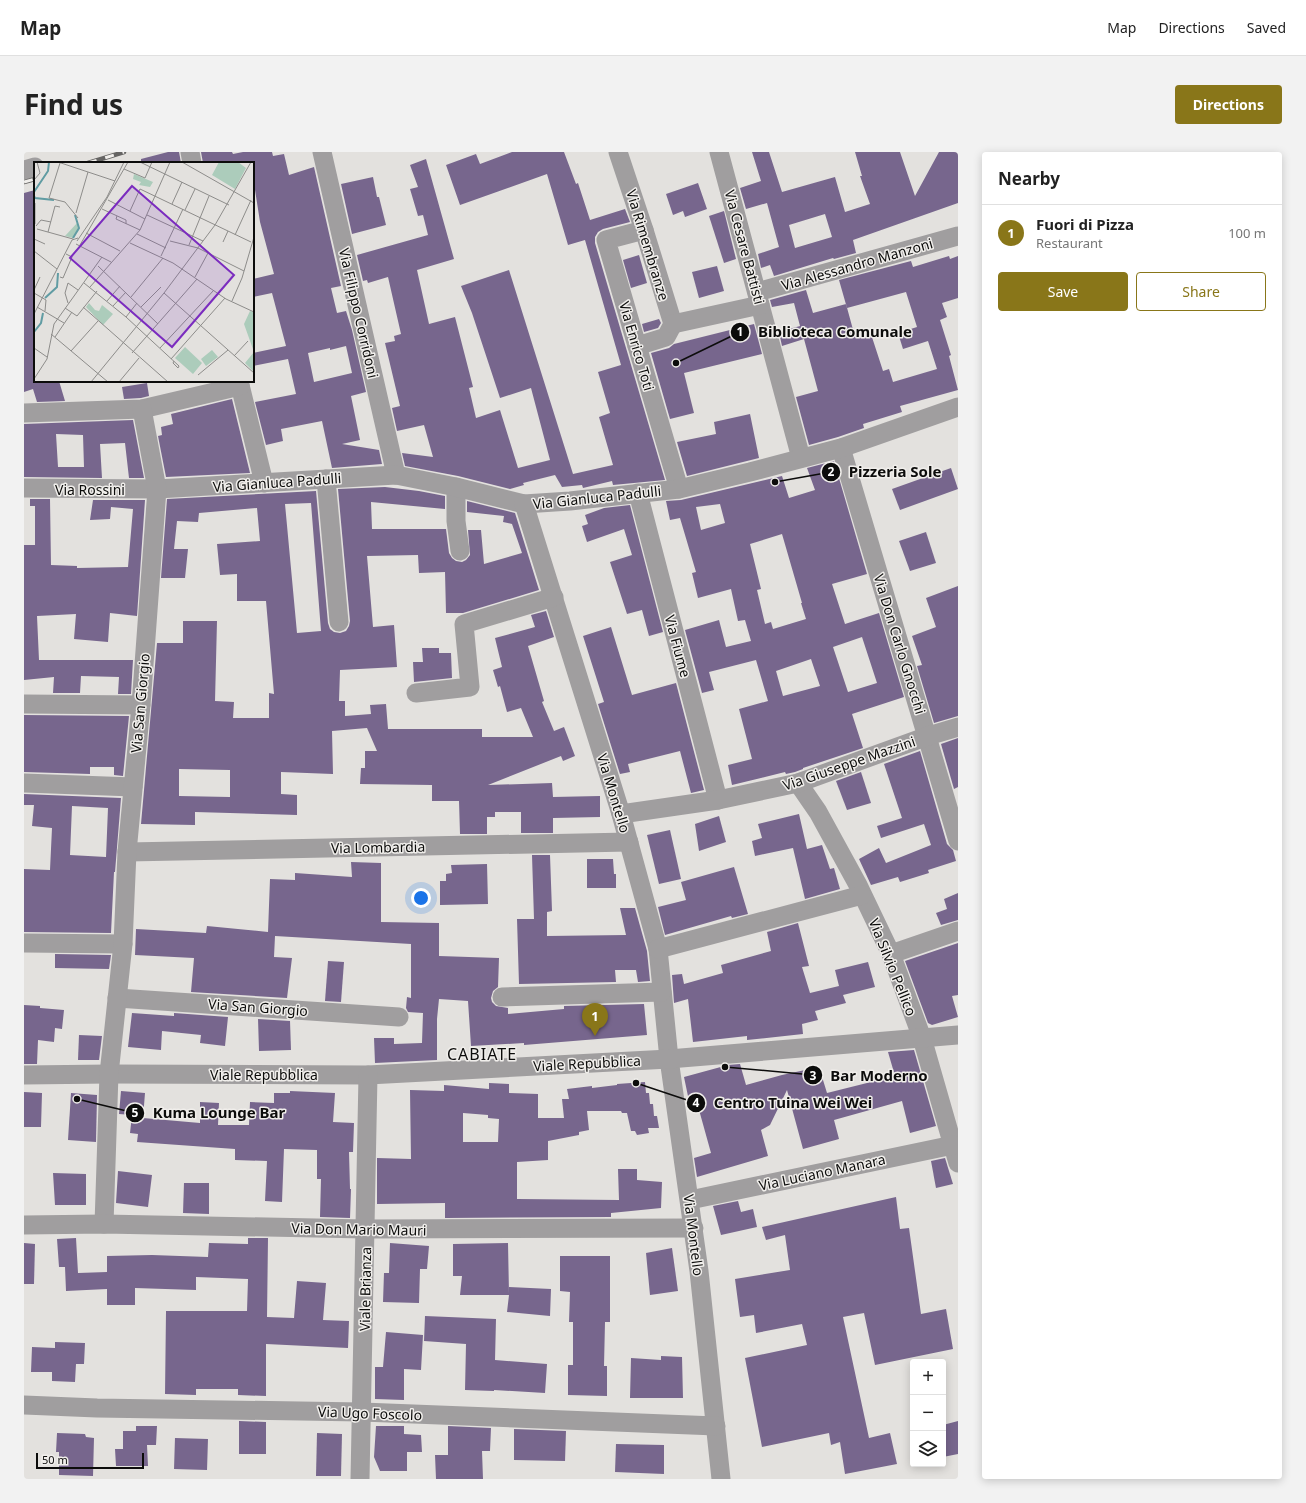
<!DOCTYPE html>
<html lang="en">
<head>
<meta charset="utf-8">
<style>
	:root { --surface:#fff; --page:#f2f2f2; --text:#222; --muted:#767676; --line:#e0e0e0; --accent:#897619 }
	body { margin:0; font-family:"Noto Sans",sans-serif; background:var(--page); color:var(--text) }
	.controls { position:absolute; right:12px; bottom:12px; display:grid; overflow:hidden; border-radius:4px; box-shadow:0 2px 10px #0003 }
	.controls button { width:36px; height:36px; display:grid; place-items:center; padding:0; border:0; border-bottom:1px solid var(--line); background:var(--surface); color:var(--text); font:20px sans-serif }
	.scale { position:absolute; left:12px; bottom:10px; width:108px; box-sizing:border-box; padding-left:4px; border:2px solid #0c0c0b; border-top:0; font-size:11px; line-height:14px; white-space:nowrap; color:#0c0c0b; -webkit-text-stroke:3px #f0eeeb; paint-order:stroke }
	.you { position:absolute; left:397px; top:746px; width:14px; height:14px; margin:-10px; border:3px solid #fff; border-radius:50%; background:#1a73e8; box-shadow:0 0 0 6px #1a73e833 }
	.badge { display:grid; place-items:center; width:26px; height:26px; border-radius:50%; background:var(--accent); color:#fff; font-size:13px; font-weight:700 }
	.pin { position:absolute; translate:-50% -33px; filter:drop-shadow(0 1px 2px #0008) }
	.pin::after { content:''; position:absolute; top:21px; width:14px; height:12px; background:inherit; clip-path:polygon(0 0,100% 0,50% 100%) }
	.list { margin:0; padding:0; list-style:none }
	h2 { display:flex; justify-content:space-between; align-items:center; height:52px; margin:0; padding:0 16px; font-size:17px }
	h2 small { font-size:13px; font-weight:400; color:var(--muted) }
	.list li { display:grid; grid-template-columns:26px 1fr auto; gap:12px; align-items:center; box-sizing:border-box; height:56px; padding:0 16px; border-top:1px solid var(--line) }
	.list b { display:block; font-size:15px; white-space:nowrap }
	.list p { margin:0; font-size:13px; white-space:nowrap; color:var(--muted) }
	.list em { font-size:13px; font-style:normal; color:var(--muted) }
	.actions { display:flex; gap:8px; padding:12px 16px }
	.actions a { flex:1; padding:9px 0; border:1px solid var(--accent); border-radius:4px; text-align:center; font-size:14px; color:var(--accent) }
	.actions .main { background:var(--accent); color:#fff }
	.icon { flex:none; width:22px; height:22px; fill:none; stroke:currentColor; stroke-width:2; stroke-linecap:round; stroke-linejoin:round }
	.map { position:relative; flex:none; width:934px; height:1327px; overflow:hidden; border-radius:4px }
	header { display:flex; align-items:center; gap:24px; box-sizing:border-box; height:56px; padding:0 20px; background:var(--surface); border-bottom:1px solid var(--line) }
	header strong { font-size:19px }
	nav { display:flex; gap:22px; margin-inline-start:auto; font-size:14px }
	.intro { display:flex; align-items:center; justify-content:space-between; box-sizing:border-box; height:96px; padding:0 24px }
	h1 { margin:0; font-size:28px }
	.button { padding:10px 18px; border-radius:4px; background:var(--accent); color:#fff; font-size:14px; font-weight:700 }
	main { display:flex; gap:24px; padding:0 24px }
	aside { flex:1; background:var(--surface); border-radius:4px; box-shadow:0 2px 10px #0003 }
	.map>svg:first-child { display:block }
	.building { fill:#77668d; fill-rule:evenodd }
	.lines { fill:none; stroke-linecap:round; stroke-linejoin:round }
	.minor { stroke:#a09e9f; stroke-width:19 }
	.rail-casing { stroke:#656463; stroke-width:4.5 }
	.rail { stroke:#f0eeeb; stroke-width:3; stroke-dasharray:9; stroke-linecap:butt }
	.labels { text-anchor:middle; dominant-baseline:central; stroke-width:3; stroke-linejoin:round; paint-order:stroke }
	.street-label { font-size:14px; fill:#0c0c0b; stroke:#f0eeeb }
	.quarter-label { font-size:16px; letter-spacing:1px; fill:#0c0c0b; stroke:#f0eeeb }
	.inset-river { fill:none; stroke:#619ca3; stroke-width:2 }
	.inset-road { fill:none; stroke:#8d8c8a; stroke-width:1 }
	.view { fill:#7b2cbf; fill-opacity:0.15; stroke:#7b2cbf; stroke-width:2 }
	.inset-edge { fill:none; stroke:#0c0c0b; stroke-width:2 }
	.leader { fill:none; stroke:#0c0c0b; stroke-width:1.5 }
	.callout-dot { fill:#0c0c0b; stroke:#f0eeeb; stroke-width:1.5 }
	.mark-label { font-size:12px; text-anchor:middle; font-weight:bold; fill:#fff }
	.callout-label { font-size:15px; text-anchor:middle; font-weight:bold; fill:#0c0c0b; stroke:#f0eeeb; stroke-width:3; stroke-linejoin:round; paint-order:stroke }
</style>
</head>
<body>
<header>
<strong>Map</strong>
<nav><a>Map</a><a>Directions</a><a>Saved</a></nav>
</header>
<div class="intro"><h1>Find us</h1><a class="button">Directions</a></div>
<main>
<div class="map">
<svg width="934" height="1327" viewBox="0 0 934 1327">
	<rect width="100%" height="100%" fill="#e3e1de"/>
	<g class="building">
		<polygon points="144,0 155,0 157,11 117,11 117,7"/>
		<path d="M177,0H208L209,2L219,0H248L249,4L260,2L265,23L290,15L317,134L307,136L313,161L322,159L328,178L342,240L327,244L336,288L318,292L355,298L358,312L308,316L298,269L257,277L259,289L242,293L231,250L272,242L264,207L229,214V201L262,194L248,141L229,145V127L250,122L236,70L229,25V11H179ZM322,194L328,221L290,230L284,201L306,196V198Z"/>
		<polygon points="488,0 540,0 552,32 554,31 566,68 601,57 606,70 579,77 574,80 571,85 571,91 641,328 589,333 588,329 559,336 558,333 538,335 531,323 499,331 500,333 486,337 434,324 381,314 378,301 409,305 400,273 373,279 368,256 376,254 361,191 371,189 370,184 377,182 364,125 344,131 343,128 339,129 333,103 404,83 399,63 394,64 386,37 394,35 386,13 402,7 430,107 393,118 405,172 431,165 449,235 445,236 452,266 476,258 494,316 526,308 507,236 476,246 448,161 437,134 485,118 549,322 589,313 575,265 586,261 574,220 597,213 561,88 544,93 523,22 436,53 422,13 452,2 456,12"/>
		<path d="M728,0H745L758,40L811,25L821,60L846,52L836,24H838L831,0H876L891,44L915,0H934V51L829,88L832,101L810,107L809,106L750,124L746,113L737,116L734,102L755,95L743,51L722,57L716,36L737,29ZM801,62L808,85L771,96L765,73Z"/>
		<polygon points="349,25 353,45 355,45 362,73 328,82 317,32"/>
		<polygon points="674,31 683,57 661,65 659,59 649,63 642,42"/>
		<polygon points="11,38 11,229 35,229 41,249 13,250 9,237 0,240 0,41"/>
		<polygon points="700,59 712,107 700,111 685,64"/>
		<polygon points="615,103 623,131 607,136 599,108"/>
		<polygon points="925,104 926,107 934,104 934,146 918,151 923,165 916,168 927,203 925,204 934,238 876,254 878,260 839,272 840,276 814,285 785,293 772,245 794,239 780,187 758,194 755,180 776,174 770,151 748,155 746,148 782,138 789,161 822,152 831,185 846,179 859,219 865,217 869,230 913,217 904,189 879,197 874,181 893,175 882,140 823,156 815,128 887,109 889,115"/>
		<polygon points="693,114 700,139 675,146 668,120"/>
		<polygon points="635,167 637,171 634,176 620,180 618,172"/>
		<polygon points="730,172 738,202 660,221 670,261 646,267 627,201 645,196 650,192"/>
		<polygon points="123,231 125,244 117,246 100,247 98,235"/>
		<polygon points="208,247 226,321 142,325 134,284 138,283 137,275 149,272 147,262"/>
		<polygon points="726,262 735,306 663,324 653,290 692,282 690,270"/>
		<path d="M109,268L120,326H105L101,291L76,292L78,326L0,325V272ZM32,282L59,283L60,315H34Z"/>
		<path d="M810,309L843,422L808,432L821,472L855,461L880,545L828,562L839,596L779,616V617L771,620L762,622L761,620L708,633L704,613L728,607L715,557L744,549L732,508L685,520L690,538L678,541L661,478L695,468L702,495L727,489L721,468L714,469L707,437L674,446L668,421L672,420L656,366L646,368L642,349L657,348L758,324L765,346L791,338L783,316ZM696,352L701,371L677,378L672,355ZM758,382L778,451H777L782,467L749,477L747,470L741,472L733,438L737,437L726,392ZM838,485L853,531L824,540L809,495ZM787,507L796,534L759,544L752,519Z"/>
		<polygon points="927,316 934,337 876,358 868,337"/>
		<path d="M361,335L395,339L421,344V357L347,350L348,377H422L425,401L428,406L432,409L438,410L442,408L446,403L444,378H457L460,412L498,401L488,372L479,370L480,364L443,360V349L491,361L515,438L439,461H422L421,420L395,421L394,403L343,404L349,475L370,473L373,515L316,518L315,549H321V564L347,562L346,553L362,552L364,577H458V585H509L497,556L483,560L476,534L474,535L469,518L478,515L471,486L511,475L507,463L522,459L530,485L504,494L520,549L518,550L530,579L540,575L551,604L539,609L537,604L464,633L528,631L529,645L576,644V665L529,666V681H497V660H471V665H463V682H436L435,649H408V633L336,632L337,616H341V599H353L343,576L308,579L309,622L257,620V642L273,643V663L171,660V673L117,672L133,491H159V469H193L191,549L210,550L209,566H245V541L250,542L242,449H213V422L196,423L193,392L236,389L233,356L175,361L174,370L153,369L150,397H164L161,426H137L143,347L292,339L304,471L306,477L310,480L316,481L322,479L325,474L326,469L314,337ZM287,351L297,479L273,481L261,352ZM155,617L206,618V645L155,644Z"/>
		<polygon points="6,347 26,347 27,413 53,414 53,416 104,415 109,357 87,355 86,367 66,368 69,348 121,348 113,464 86,461 84,490 50,487 52,462 13,464 15,508 109,508 107,542 94,542 95,525 57,524 56,541 29,541 30,525 0,528 0,393 11,393 11,354 6,354"/>
		<polygon points="606,353 639,480 625,484 618,458 603,462 586,410 608,403 600,377 563,390 558,374 564,372 561,363 580,356"/>
		<polygon points="902,380 912,411 886,419 875,389"/>
		<polygon points="934,434 934,564 910,571 893,514 898,513 888,484 912,475 902,446"/>
		<polygon points="587,475 608,543 652,531 680,638 667,641 656,599 604,612 606,620 596,622 574,552 580,550 559,484"/>
		<polygon points="398,496 415,496 415,501 427,501 428,526 390,530 389,510 399,510"/>
		<polygon points="0,563 105,564 99,624 90,623 90,615 66,615 66,622 0,620"/>
		<polygon points="934,586 934,635 930,637 917,592"/>
		<polygon points="896,599 923,692 929,698 932,709 904,718 905,721 876,730 874,725 847,733 835,707 855,696 862,711 907,693 900,672 857,686 853,674 878,666 860,612"/>
		<polygon points="837,620 847,651 823,658 812,629"/>
		<path d="M0,642L97,646L91,720H90L87,781L0,780V717L26,718L28,676L8,674L10,653H0ZM48,654L84,656L82,705L46,703Z"/>
		<polygon points="775,662 783,697 798,693 806,717 810,716 816,737 781,747 769,696 731,704 728,689 738,686 734,672"/>
		<polygon points="695,664 702,690 675,699 671,672"/>
		<polygon points="646,678 657,727 635,732 623,683"/>
		<polygon points="508,703 526,703 528,759 523,760 523,784 602,783 596,756 611,756 623,799 626,829 614,830 612,818 591,818 592,830 495,832 493,767 510,767"/>
		<polygon points="563,707 589,707 590,722 592,722 592,736 563,736"/>
		<polygon points="327,710 357,711 357,770 415,771 415,804 475,806 474,835 469,839 467,846 468,850 472,854 484,856 484,862 540,857 540,854 620,852 623,883 500,893 500,891 447,894 444,849 415,847 413,867 413,908 351,911 350,886 370,886 370,892 398,891 399,861 384,860 382,856 383,845 387,846 387,792 251,784 250,805 268,806 263,846 167,840 170,806 111,803 112,777 182,781 183,774 244,780 246,727 271,728 271,721 328,725"/>
		<polygon points="463,712 464,752 416,753 416,729 422,729 422,722 428,721 427,713"/>
		<polygon points="710,715 724,762 708,766 707,764 641,783 634,755 662,748 657,730"/>
		<polygon points="934,741 934,768 917,773 912,761 923,757 920,747"/>
		<polygon points="774,771 785,814 778,815 786,841 815,834 811,818 844,810 851,835 819,843 822,851 791,859 794,868 778,872 779,882 723,888 723,884 669,890 664,847 650,851 648,823 658,822 660,832 699,821 697,813 747,799 743,780"/>
		<polygon points="934,791 934,843 928,844 934,865 908,873 904,871 881,809"/>
		<polygon points="31,802 87,803 85,817 31,816"/>
		<polygon points="304,809 320,810 317,850 301,849"/>
		<polygon points="0,853 16,854 16,856 40,858 38,877 31,876 30,890 14,888 13,912 0,912"/>
		<polygon points="108,861 150,864 150,861 204,865 201,894 176,891 177,883 138,879 137,898 104,895"/>
		<polygon points="234,867 266,869 267,898 235,899"/>
		<polygon points="55,883 78,884 75,908 54,908"/>
		<polygon points="890,898 912,974 886,981 878,949 810,968 815,987 779,997 763,938 746,973 737,978 744,1004 673,1025 670,1006 687,1001 672,947 665,949 660,925 704,913 716,912 722,933 758,923 795,915 803,941 871,924 864,900"/>
		<path d="M621,930L622,941H625L626,952H629L630,964H633L635,976H624L625,981L613,983L611,979H607L603,961H598L597,959H563L565,978L555,980V983L524,989V1008L493,1010V1047L595,1048L594,1017H613V1028L638,1030L637,1056L587,1061V1065L421,1066V1051L353,1052V1006L387,1007L386,938L420,939V933L465,937V931L485,932V941L514,942V966H540L538,947H545L543,937L568,934V936L593,933V932ZM439,961L464,963V966L475,967L474,990H439Z"/>
		<polygon points="97,939 121,941 119,966 176,971 176,950 195,951 194,973 225,973 226,950 250,951 250,941 266,941 266,939 311,941 309,970 330,971 329,1000 325,1000 326,1037 327,1037 326,1066 296,1065 297,1027 293,1027 293,998 260,997 258,1050 241,1049 243,1009 211,1008 211,997 113,990 114,982 106,981 108,963 95,962"/>
		<polygon points="0,940 18,941 17,975 0,975"/>
		<polygon points="47,941 73,943 72,990 44,988"/>
		<polygon points="921,1006 929,1032 912,1036 907,1009"/>
		<polygon points="94,1019 128,1023 124,1055 92,1051"/>
		<polygon points="29,1021 62,1022 62,1053 31,1053"/>
		<polygon points="160,1031 185,1031 185,1062 159,1061"/>
		<polygon points="872,1045 876,1077 885,1076 897,1162 922,1157 929,1197 851,1213 840,1161 819,1165 845,1286 866,1281 873,1312 821,1322 816,1290 807,1293 805,1281 738,1295 721,1206 783,1193 778,1172 732,1181 730,1163 716,1165 711,1127 766,1118 761,1083 742,1088 738,1075"/>
		<polygon points="714,1049 717,1060 729,1057 733,1075 697,1083 689,1054"/>
		<polygon points="52,1086 54,1121 83,1120 83,1104 128,1103 184,1105 185,1091 224,1092 224,1086 244,1086 243,1165 270,1166 273,1129 302,1131 299,1168 325,1169 324,1196 242,1192 242,1244 214,1243 214,1237 172,1237 172,1243 141,1242 142,1159 223,1159 224,1127 172,1125 172,1138 111,1136 111,1153 83,1153 83,1137 42,1139 41,1115 35,1115 33,1087"/>
		<polygon points="0,1091 11,1092 10,1132 0,1132"/>
		<polygon points="366,1091 405,1094 403,1117 396,1117 395,1151 359,1150 360,1121 365,1121"/>
		<polygon points="484,1091 485,1142 485,1135 527,1137 526,1164 483,1160 485,1143 436,1143 438,1124 429,1124 429,1092"/>
		<polygon points="648,1096 654,1139 626,1143 622,1101"/>
		<polygon points="536,1104 586,1104 586,1170 581,1170 580,1214 583,1214 583,1244 544,1243 544,1213 549,1213 549,1170 545,1170 546,1140 536,1139"/>
		<polygon points="401,1164 472,1167 471,1208 523,1212 521,1241 470,1238 470,1239 441,1238 442,1192 400,1189"/>
		<polygon points="362,1180 399,1183 397,1218 380,1217 380,1248 351,1247 351,1215 359,1215"/>
		<polygon points="31,1190 61,1191 60,1212 52,1212 51,1230 28,1229 28,1220 7,1220 8,1195 31,1196"/>
		<polygon points="637,1204 658,1205 659,1246 606,1246 607,1206 637,1208"/>
		<polygon points="215,1269 242,1270 242,1302 215,1302"/>
		<polygon points="934,1269 934,1302 919,1305 919,1273"/>
		<polygon points="112,1274 133,1274 132,1293 123,1293 124,1314 92,1314 91,1297 99,1297 99,1279 112,1279"/>
		<polygon points="352,1274 380,1274 380,1282 397,1283 398,1300 383,1300 383,1319 356,1319 350,1305"/>
		<polygon points="424,1274 467,1276 466,1299 458,1299 459,1327 412,1327 411,1303 424,1303"/>
		<polygon points="490,1277 542,1279 541,1309 490,1308"/>
		<polygon points="33,1281 61,1282 62,1285 70,1286 69,1324 35,1323 35,1300 32,1300"/>
		<polygon points="293,1281 318,1282 317,1324 292,1324"/>
		<polygon points="151,1286 184,1287 183,1318 150,1317"/>
		<polygon points="592,1292 640,1293 640,1322 591,1320"/>
	</g>
	<g class="lines">
		<g class="minor">
			<polyline points="166,0 168,11"/>
			<polyline points="298,0 372,323"/>
			<polyline points="594,0 620,78 649,172 642,185 613,194"/>
			<polyline points="695,0 777,306"/>
			<polyline points="0,18 11,15"/>
			<polyline points="620,78 582,88 655,337"/>
			<polyline points="733,140 934,84"/>
			<polyline points="649,172 736,153"/>
			<polyline points="215,229 240,331"/>
			<polyline points="0,261 118,257 216,234"/>
			<polyline points="817,296 934,689"/>
			<polyline points="302,327 315,470"/>
			<polyline points="432,335 432,369 436,399"/>
			<polyline points="0,336 133,337 372,323 432,335 500,352 546,349 655,337 726,320 817,296 934,255"/>
			<polyline points="614,341 694,648"/>
			<polyline points="500,352 597,662 634,797 645,907 675,1119 697,1327"/>
			<polyline points="392,541 446,535 440,472 530,445"/>
			<polyline points="0,552 117,553"/>
			<polyline points="0,631 109,635"/>
			<polyline points="774,631 794,660 834,733 867,802 898,886 934,1011"/>
			<polyline points="597,662 694,648 774,631 904,584 934,575"/>
			<polyline points="103,700 605,690"/>
			<polyline points="0,791 99,792"/>
			<polyline points="634,797 838,743"/>
			<polyline points="867,802 934,779"/>
			<polyline points="478,845 638,840"/>
			<polyline points="93,846 375,865"/>
			<polyline points="0,923 85,922 344,923 645,907 934,883"/>
			<polyline points="666,1048 929,993"/>
			<polyline points="80,1072 85,922 99,792 103,700 117,553 133,337 118,257"/>
			<polyline points="0,1073 80,1072 342,1077 670,1076"/>
			<polyline points="0,1253 73,1256 338,1260 692,1274"/>
			<polyline points="336,1327 344,923"/>
		</g>
		<g class="rail-casing">
			<g id="rail">
				<polyline points="64,11 100,0"/>
				<polyline points="0,30 11,27"/>
			</g>
		</g>
		<use href="#rail" class="rail"/>
	</g>
	<g class="labels">
		<g class="street-label">
			<text transform="translate(624 93) rotate(73)">Via Rimembranze</text>
			<text transform="translate(721 95) rotate(75)">Via Cesare Battisti</text>
			<text transform="translate(833 112) rotate(-16)">Via Alessandro Manzoni</text>
			<text transform="translate(335 161) rotate(77)">Via Filippo Corridoni</text>
			<text transform="translate(613 194) rotate(74)">Via Enrico Toti</text>
			<text transform="translate(253 330) rotate(-4)">Via Gianluca Padulli</text>
			<text x="66" y="337">Via Rossini</text>
			<text transform="translate(573 345) rotate(-6)">Via Gianluca Padulli</text>
			<text transform="translate(876 492) rotate(73)">Via Don Carlo Gnocchi</text>
			<text transform="translate(654 494) rotate(75)">Via Fiume</text>
			<text transform="translate(116 551) rotate(-85)">Via San Giorgio</text>
			<text transform="translate(825 611) rotate(-19)">Via Giuseppe Mazzini</text>
			<text transform="translate(590 641) rotate(73)">Via Montello</text>
			<text transform="translate(354 695) rotate(-1)">Via Lombardia</text>
			<text transform="translate(869 815) rotate(68)">Via Silvio Pellico</text>
			<text transform="translate(234 855) rotate(4)">Via San Giorgio</text>
			<text transform="translate(563 911) rotate(-3)">Viale Repubblica</text>
			<text x="240" y="922">Viale Repubblica</text>
			<text transform="translate(798 1020) rotate(-12)">Via Luciano Manara</text>
			<text transform="translate(335 1077) rotate(1)">Via Don Mario Mauri</text>
			<text transform="translate(670 1083) rotate(83)">Via Montello</text>
			<text transform="translate(341 1137) rotate(-89)">Viale Brianza</text>
			<text transform="translate(346 1261) rotate(2)">Via Ugo Foscolo</text>
		</g>
		<g class="quarter-label">
			<text x="458" y="902">CABIATE</text>
		</g>
	</g>
	<g transform="translate(10 10)">
		<rect width="220" height="220" fill="#e3e1de"/>
		<path d="M185,0H204L212,6L201,27L178,13ZM100,12L119,20L116,25L105,23L107,20L99,17ZM44,60V66L39,76L31,74ZM55,141L61,148L65,149L68,143L79,152L69,163L52,145ZM216,149L220,150V210L211,201L220,190L210,162ZM151,185L168,201L159,212L141,196ZM178,188L184,195L172,204L167,197Z" fill="#acccbb"/>
		<path class="inset-river" d="M0,30L14,9L15,0M0,34L1,36L20,38M39,76L45,66L41,53M11,136L23,125L24,111M0,170L7,161L9,151"/>
		<path class="inset-road" d="M24,0L81,19M106,0L195,43M148,0L220,41M26,1L15,36L31,40L44,56M90,7L111,16L118,0M0,18L6,11L3,0M74,38L111,57M1,41V62M138,42L148,20M68,47L92,58V62M151,48L161,27M96,49L106,27L217,80M42,51L54,10M113,53L169,79M83,54L82,57L106,68M2,64L7,58L17,60M3,67L39,77M14,70L21,44L26,45M52,71L86,89M103,72L132,86M201,73L217,38M0,77L11,82M43,79L73,35L90,0M136,79L164,86L210,109M189,80L194,69M96,81L139,101L192,137L220,150M42,82L77,100M46,83L94,0M155,83L175,34M0,89L23,107M127,94L149,47M64,104L124,162M26,115L29,116L38,95L32,92M161,115L174,91M50,121L92,155L145,204L144,206L139,201L140,199M56,125L106,68L136,0M0,128L6,115M0,131L12,138L11,149M130,131L220,211M97,135L129,96M73,139L86,124M198,139L208,116L220,75M34,141L31,131L34,121L44,128M79,144L92,130M3,145L30,161M49,145L134,220M107,145L127,125M31,146L43,154L63,129M0,152L38,78L44,76M92,155L103,141M17,172L74,220M21,175L38,150M0,186L13,195M126,186L180,128M37,189L64,159M98,191L163,117M200,194L214,179M137,197L191,136M164,213L194,188M0,217L13,197L20,162L68,95M57,220L130,131L181,63L217,0M85,220L105,196"/>
		<path class="view" d="M98,24L200,113L138,185L36,96Z"/>
		<rect width="220" height="220" class="inset-edge"/>
	</g>
	<path class="leader" d="M652 211L716 180M751 330L807 320M701 915L789 923M612 931L672 951M53 947L111 961"/>
	<g class="callout-dot">
		<circle cx="652" cy="211" r="4"/>
		<circle cx="751" cy="330" r="4"/>
		<circle cx="701" cy="915" r="4"/>
		<circle cx="612" cy="931" r="4"/>
		<circle cx="53" cy="947" r="4"/>
		<circle cx="716" cy="180" r="10"/>
		<circle cx="807" cy="320" r="10"/>
		<circle cx="789" cy="923" r="10"/>
		<circle cx="672" cy="951" r="10"/>
		<circle cx="111" cy="961" r="10"/>
	</g>
	<g class="mark-label">
		<text x="716" y="184">1</text>
		<text x="807" y="324">2</text>
		<text x="789" y="928">3</text>
		<text x="672" y="955">4</text>
		<text x="111" y="965">5</text>
	</g>
	<g class="callout-label">
		<text x="811" y="185">Biblioteca Comunale</text>
		<text x="871" y="325">Pizzeria Sole</text>
		<text x="855" y="929">Bar Moderno</text>
		<text x="769" y="956">Centro Tuina Wei Wei</text>
		<text x="195" y="966">Kuma Lounge Bar</text>
	</g>
</svg>
<div class="controls">
<button>+</button>
<button>−</button>
<button><svg class="icon" aria-label="layers" viewBox="0 0 24 24"><path d="M12 4l9 5-9 5-9-5zM3 14l9 5 9-5"/></svg></button>
</div>
<div class="scale">50 m</div>
<div class="you"></div>
<div class="pin badge" style="left:571px;top:884px">1</div>
</div>
<aside>
<h2>Nearby<small></small></h2>
<ul class="list">
<li><span class="badge">1</span><div><b>Fuori di Pizza</b><p>Restaurant</p></div><em>100 m</em></li>
</ul>
<div class="actions"><a class="main">Save</a><a>Share</a></div>
</aside>
</main>
</body>
</html>
